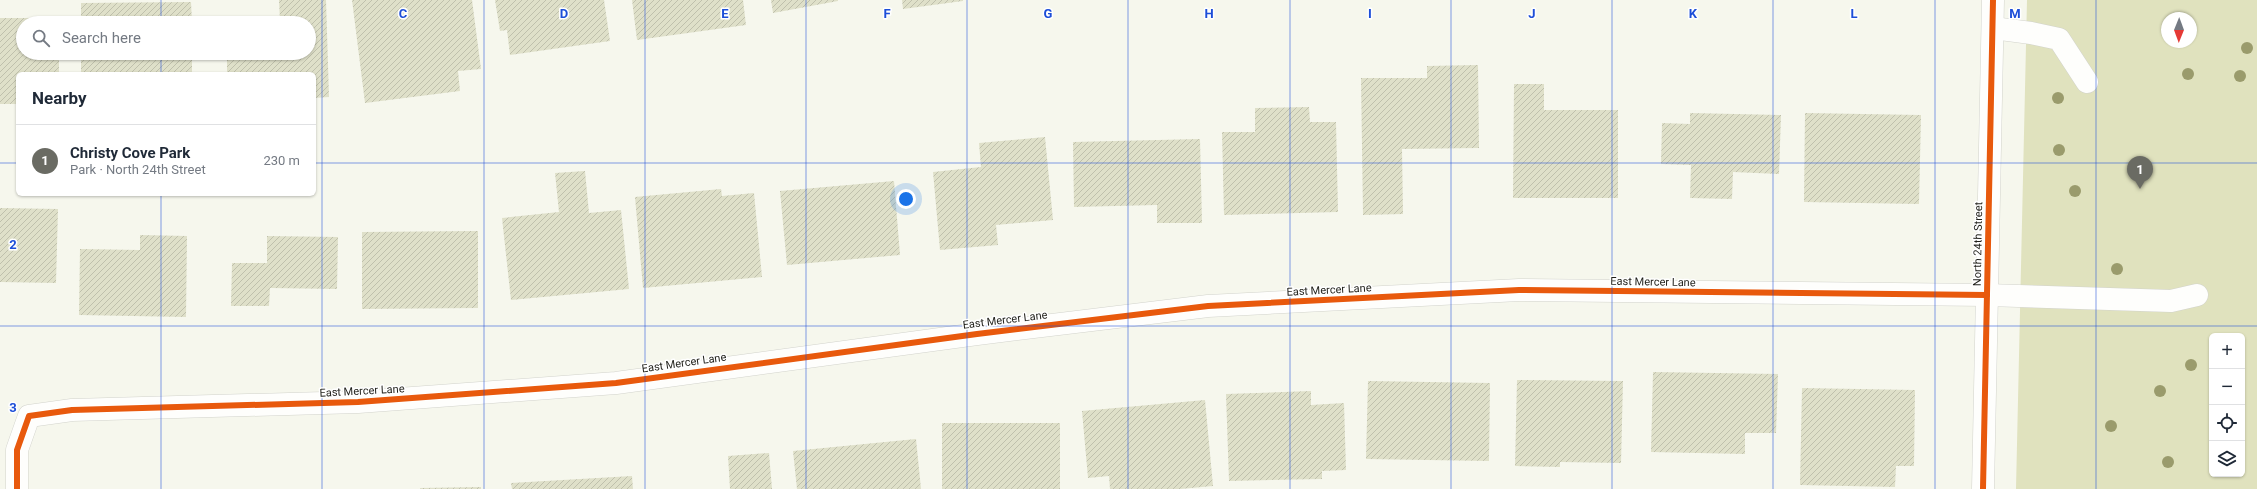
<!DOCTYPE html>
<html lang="en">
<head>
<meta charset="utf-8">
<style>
	:root { --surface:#fff; --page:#f2f2f3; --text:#1f2937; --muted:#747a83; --line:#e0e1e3; --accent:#6a6b63 }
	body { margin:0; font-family:Roboto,sans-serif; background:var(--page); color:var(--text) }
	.controls { position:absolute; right:12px; bottom:12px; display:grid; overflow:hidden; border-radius:6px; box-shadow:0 1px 3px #0004 }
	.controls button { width:36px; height:36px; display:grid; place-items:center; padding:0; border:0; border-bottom:1px solid var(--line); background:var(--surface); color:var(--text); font:20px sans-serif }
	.compass { position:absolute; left:2161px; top:12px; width:36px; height:36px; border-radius:50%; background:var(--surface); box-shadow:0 1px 3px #0004; rotate:181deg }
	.you { position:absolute; left:906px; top:199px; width:14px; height:14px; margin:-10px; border:3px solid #fff; border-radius:50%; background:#1a73e8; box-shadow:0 0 0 6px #1a73e833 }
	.badge { display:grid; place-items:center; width:26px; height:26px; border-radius:50%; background:var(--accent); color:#fff; font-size:13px; font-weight:700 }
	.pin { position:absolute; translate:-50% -33px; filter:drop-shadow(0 1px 2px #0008) }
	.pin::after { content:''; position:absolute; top:21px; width:14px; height:12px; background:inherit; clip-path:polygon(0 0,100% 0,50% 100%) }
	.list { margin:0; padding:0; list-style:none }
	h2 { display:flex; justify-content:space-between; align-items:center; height:52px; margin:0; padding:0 16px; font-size:17px }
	h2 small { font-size:13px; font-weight:400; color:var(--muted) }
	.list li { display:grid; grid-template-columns:26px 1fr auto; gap:12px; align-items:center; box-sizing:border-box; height:72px; padding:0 16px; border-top:1px solid var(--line) }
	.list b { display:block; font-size:15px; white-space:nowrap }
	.list p { margin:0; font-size:13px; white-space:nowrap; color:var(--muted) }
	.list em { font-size:13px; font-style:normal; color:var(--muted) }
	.icon { flex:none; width:22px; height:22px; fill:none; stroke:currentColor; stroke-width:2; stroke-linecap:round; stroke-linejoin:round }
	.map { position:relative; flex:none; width:2257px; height:489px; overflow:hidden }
	.search { position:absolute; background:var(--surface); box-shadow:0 1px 3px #0004; left:16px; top:16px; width:300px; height:44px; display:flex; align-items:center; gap:10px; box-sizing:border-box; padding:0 14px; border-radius:22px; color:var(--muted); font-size:15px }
	.panel { position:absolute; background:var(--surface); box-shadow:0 1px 3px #0004; left:16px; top:72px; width:300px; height:124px; border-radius:6px }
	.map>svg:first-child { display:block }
	.green { fill:#e0e2be; fill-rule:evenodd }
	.building { fill:url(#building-hatch) }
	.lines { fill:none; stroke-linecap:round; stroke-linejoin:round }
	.lane-casing { stroke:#d2d3cc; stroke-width:23 }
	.street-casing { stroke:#d2d3cc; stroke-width:23 }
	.secondary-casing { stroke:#d2d3cc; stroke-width:23 }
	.lane { stroke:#fefefc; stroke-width:22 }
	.street { stroke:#fefefc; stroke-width:22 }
	.secondary { stroke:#fefefc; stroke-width:22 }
	.cycleway-casing { stroke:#fff; stroke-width:8 }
	.cycleway { stroke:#e8590c; stroke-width:6 }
	.tree { fill:#9a9b6c }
	.grid { fill:none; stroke:#1d4ed8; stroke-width:1; stroke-opacity:0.55 }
	.labels { text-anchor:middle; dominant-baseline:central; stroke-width:3; stroke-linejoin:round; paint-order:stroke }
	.street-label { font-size:11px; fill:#1f1f19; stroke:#fff }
	.grid-label { font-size:13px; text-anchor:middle; font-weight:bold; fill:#1d4ed8; stroke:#fff; stroke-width:3; stroke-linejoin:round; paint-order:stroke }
</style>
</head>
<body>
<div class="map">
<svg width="2257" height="489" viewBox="0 0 2257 489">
	<defs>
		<pattern id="building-hatch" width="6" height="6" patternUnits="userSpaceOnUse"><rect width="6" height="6" fill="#dfe0c9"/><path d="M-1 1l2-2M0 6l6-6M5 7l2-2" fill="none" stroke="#bfc0ac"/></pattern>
	</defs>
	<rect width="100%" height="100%" fill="#f6f7ed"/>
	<path class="green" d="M2027,0H2257V489H2016ZM2167,18H2191V42H2167ZM2212,336H2242V474H2212Z"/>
	<g class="building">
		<polygon points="279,0 326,0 329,97 314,98 314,74 227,74 227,53 309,53 309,23 273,23 280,21"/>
		<polygon points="352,0 472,0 481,69 458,71 460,91 365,103"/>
		<polygon points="495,0 604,0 610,41 510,55 507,30 500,31"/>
		<polygon points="632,0 743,0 746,25 637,40"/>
		<polygon points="771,0 838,0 838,1 773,13"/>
		<polygon points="902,0 963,0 963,1 903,9"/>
		<polygon points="191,2 192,23 81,23 81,3"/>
		<polygon points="0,18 59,18 59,23 23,23 23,53 59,53 59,74 18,74 18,104 0,104"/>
		<rect x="81" y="53" width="111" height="21"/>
		<polygon points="1478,65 1479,148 1402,149 1403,214 1363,215 1361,78 1427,78 1427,66"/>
		<polygon points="1514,84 1544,84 1544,110 1618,110 1618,198 1513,198"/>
		<polygon points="1309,107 1310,122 1336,122 1338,212 1224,215 1222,132 1255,132 1255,108"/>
		<polygon points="1690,113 1781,115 1779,174 1733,172 1732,199 1690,198 1691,165 1661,164 1662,123 1690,124"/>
		<polygon points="1805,113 1921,115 1919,204 1804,202"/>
		<polygon points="1045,137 1053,220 996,225 998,245 940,250 933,172 981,167 979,143"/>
		<polygon points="1200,139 1202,223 1157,223 1157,205 1074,207 1073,142"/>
		<polygon points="585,171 589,213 621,210 629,289 511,300 502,218 559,212 555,173"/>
		<polygon points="894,181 900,255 787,265 780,191"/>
		<polygon points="721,189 722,196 754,193 762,277 643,288 635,197"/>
		<polygon points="0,208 58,209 56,283 0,282"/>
		<polygon points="478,231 478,308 362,309 362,232"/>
		<polygon points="140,235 187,236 186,317 79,315 80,249 140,250"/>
		<polygon points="267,236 338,237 337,289 270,288 269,306 231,306 232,263 267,263"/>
		<polygon points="1653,372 1778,374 1776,433 1745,433 1745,454 1651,452"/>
		<polygon points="1517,380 1623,381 1621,463 1560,462 1560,467 1515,466"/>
		<polygon points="1368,381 1490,383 1489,461 1366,459"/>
		<polygon points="1802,388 1915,390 1914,466 1896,466 1895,487 1800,485"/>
		<polygon points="1311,391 1311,405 1344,403 1346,470 1322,471 1322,479 1229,481 1226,394"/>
		<polygon points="1205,400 1213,486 1180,489 1110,489 1109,476 1088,478 1082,411"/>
		<rect x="942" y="423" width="118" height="66"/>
		<polygon points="916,439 921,489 797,489 793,451"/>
		<polygon points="769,453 772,489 730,489 728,456"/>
		<polygon points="632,476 633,489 512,489 511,483"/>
		<polygon points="481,487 481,489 420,489 420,488"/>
	</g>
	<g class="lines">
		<g class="lane-casing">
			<g id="lane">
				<polyline points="1993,28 2031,33 2059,39 2087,82"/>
				<polyline points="1987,295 2171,301 2197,295"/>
			</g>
		</g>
		<g class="street-casing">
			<polyline id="street" points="17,489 17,450 29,416 72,410 358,402 616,383 977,334 1208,306 1519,290 1987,295"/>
		</g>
		<g class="secondary-casing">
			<polyline id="secondary" points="1983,489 1993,0"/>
		</g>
		<use href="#lane" class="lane"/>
		<use href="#street" class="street"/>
		<use href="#secondary" class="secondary"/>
		<g class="cycleway-casing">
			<g id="cycleway">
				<polyline points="17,489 17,450 29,416 72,410 358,402 616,383 977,334 1208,306 1519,290 1987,295"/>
				<polyline points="1983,489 1993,0"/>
			</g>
		</g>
		<use href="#cycleway" class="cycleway"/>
	</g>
	<g class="tree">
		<circle cx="2247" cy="48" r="6"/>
		<circle cx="2188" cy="74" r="6"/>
		<circle cx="2240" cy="76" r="6"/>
		<circle cx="2058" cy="98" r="6"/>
		<circle cx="2059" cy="150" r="6"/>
		<circle cx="2075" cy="191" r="6"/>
		<circle cx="2117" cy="269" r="6"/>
		<circle cx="2191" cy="365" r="6"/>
		<circle cx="2160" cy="391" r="6"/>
		<circle cx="2111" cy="426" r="6"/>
		<circle cx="2168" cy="462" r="6"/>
	</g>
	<path class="grid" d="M161,0V23M322,0V489M484,0V489M645,0V489M806,0V489M967,0V489M1128,0V489M1290,0V489M1451,0V489M1612,0V489M1773,0V489M1935,0V489M2096,0V489M161,53V74M0,163H18M314,163H2257M161,194V489M0,326H2257"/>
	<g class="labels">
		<g class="street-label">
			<text transform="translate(1978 244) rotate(-89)">North 24th Street</text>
			<text transform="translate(1653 282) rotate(1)">East Mercer Lane</text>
			<text transform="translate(1329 290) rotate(-3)">East Mercer Lane</text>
			<text transform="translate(1005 320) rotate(-7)">East Mercer Lane</text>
			<text transform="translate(684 363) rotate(-8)">East Mercer Lane</text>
			<text transform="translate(362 391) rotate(-3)">East Mercer Lane</text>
		</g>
	</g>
	<g class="grid-label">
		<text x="403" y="18">C</text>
		<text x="564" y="18">D</text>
		<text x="725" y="18">E</text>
		<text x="887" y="18">F</text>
		<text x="1048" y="18">G</text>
		<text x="1209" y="18">H</text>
		<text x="1370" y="18">I</text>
		<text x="1532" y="18">J</text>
		<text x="1693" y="18">K</text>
		<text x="1854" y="18">L</text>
		<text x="2015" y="18">M</text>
		<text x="13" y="249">2</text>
		<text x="13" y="412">3</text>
	</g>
</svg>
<div class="controls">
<button>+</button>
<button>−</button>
<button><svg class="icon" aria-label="locate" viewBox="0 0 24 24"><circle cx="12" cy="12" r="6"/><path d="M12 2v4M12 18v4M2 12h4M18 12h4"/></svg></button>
<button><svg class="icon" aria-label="layers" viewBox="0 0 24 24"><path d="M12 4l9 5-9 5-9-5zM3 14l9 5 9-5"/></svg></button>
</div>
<svg class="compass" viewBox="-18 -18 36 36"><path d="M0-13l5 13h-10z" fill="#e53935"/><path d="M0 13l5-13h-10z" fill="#747a83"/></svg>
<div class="you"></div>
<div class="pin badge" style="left:2140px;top:189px">1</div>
<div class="search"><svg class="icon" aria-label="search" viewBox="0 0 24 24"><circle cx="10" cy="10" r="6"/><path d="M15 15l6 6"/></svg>Search here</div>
<section class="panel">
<h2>Nearby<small></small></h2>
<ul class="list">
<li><span class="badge">1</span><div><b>Christy Cove Park</b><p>Park · North 24th Street</p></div><em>230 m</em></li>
</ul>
</section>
</div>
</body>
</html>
